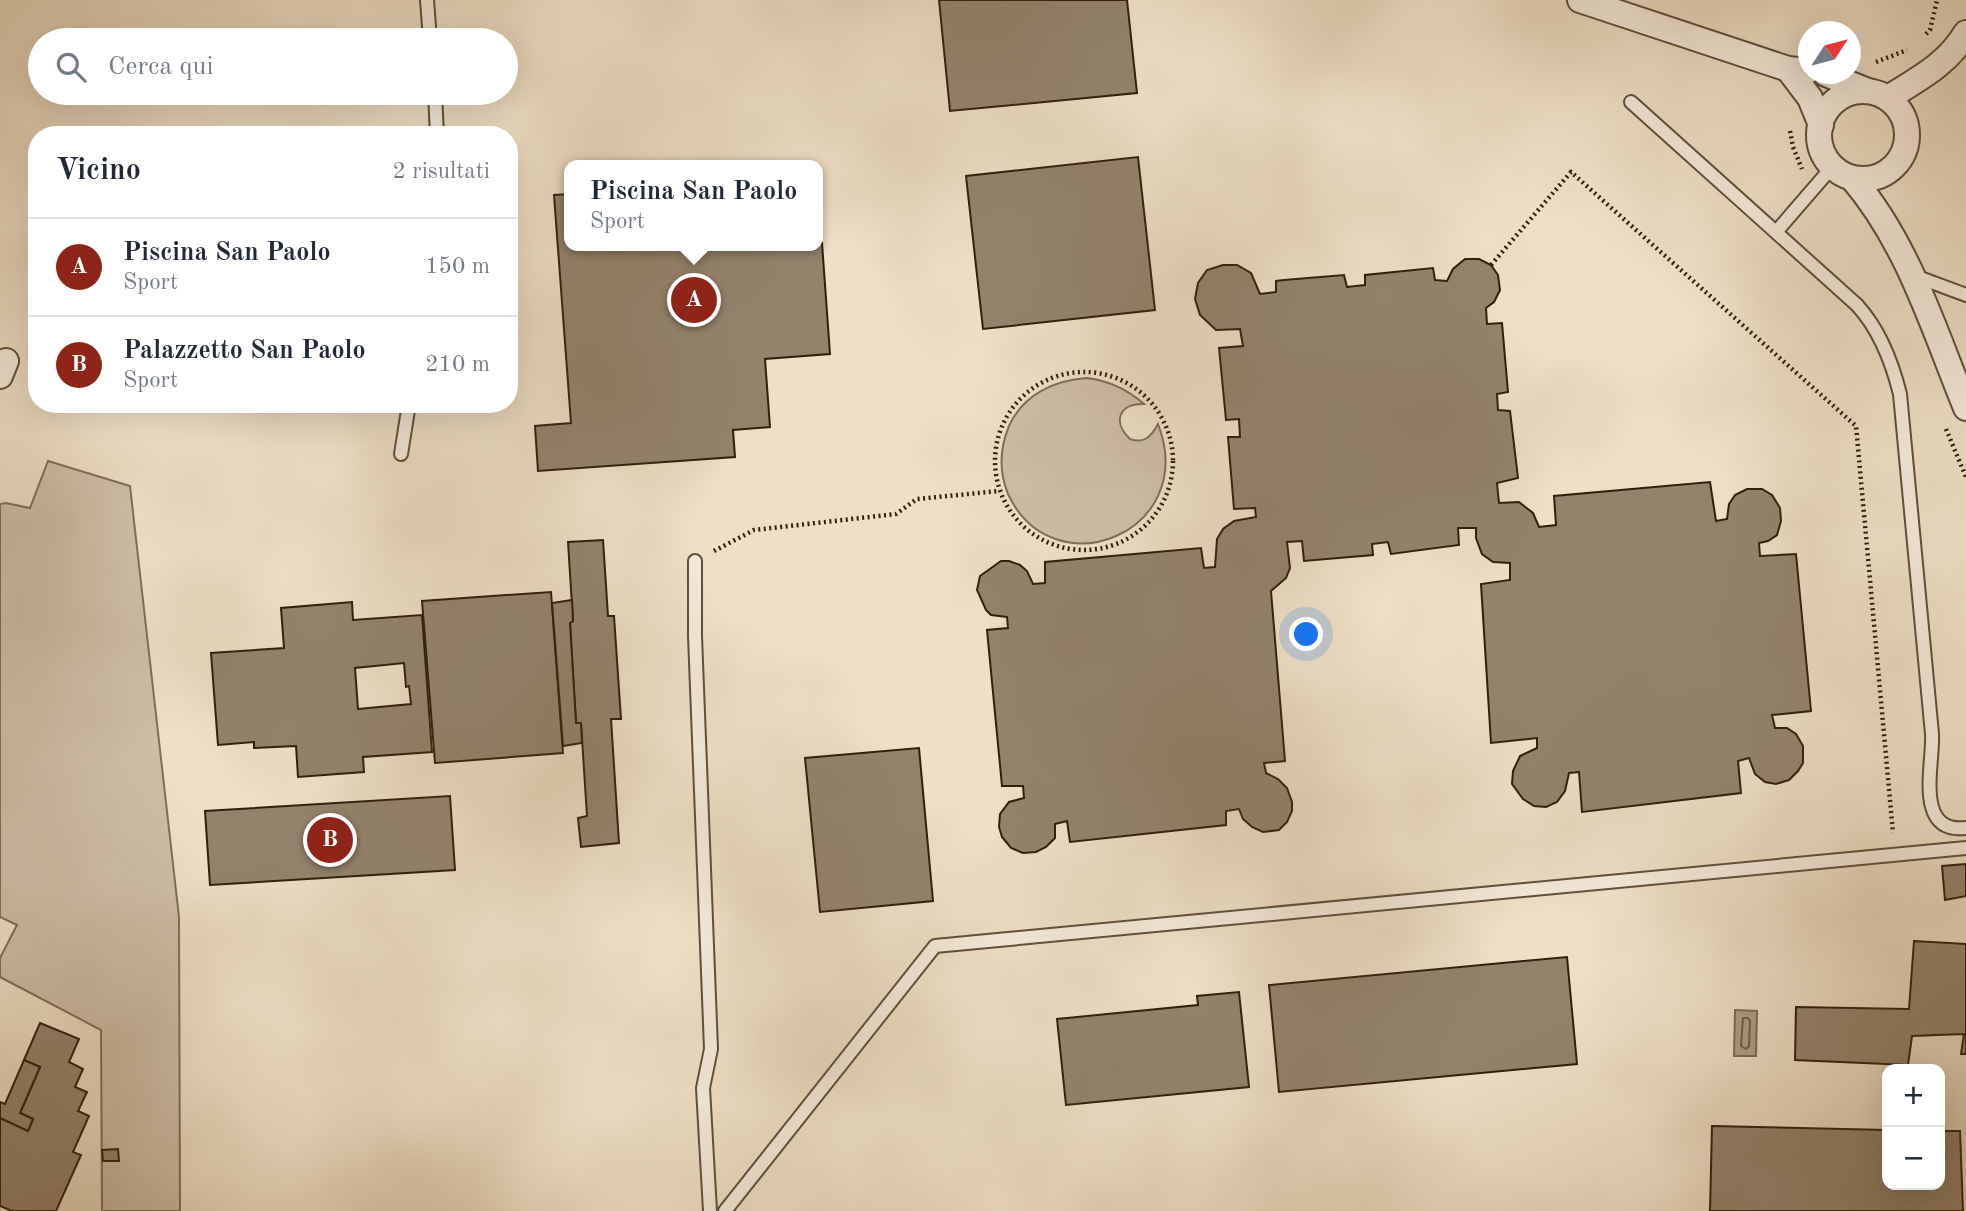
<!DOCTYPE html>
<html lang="it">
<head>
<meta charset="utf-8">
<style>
	:root { --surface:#fff; --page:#f6f6f7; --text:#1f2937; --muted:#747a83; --line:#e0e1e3; --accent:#8f2418 }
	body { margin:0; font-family:"Old Standard TT",serif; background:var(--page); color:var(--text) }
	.controls { position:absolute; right:21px; bottom:21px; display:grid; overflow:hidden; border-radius:14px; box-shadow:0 7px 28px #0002 }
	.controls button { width:63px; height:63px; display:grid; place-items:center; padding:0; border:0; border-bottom:2px solid var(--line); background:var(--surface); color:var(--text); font:35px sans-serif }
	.compass { position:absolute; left:1798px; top:21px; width:63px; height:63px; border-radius:50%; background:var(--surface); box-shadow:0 7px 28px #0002; rotate:54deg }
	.you { position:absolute; left:1307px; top:635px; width:24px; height:24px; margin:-18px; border:5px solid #fff; border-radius:50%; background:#1a73e8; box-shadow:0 0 0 10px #1a73e833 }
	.badge { display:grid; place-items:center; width:46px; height:46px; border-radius:50%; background:var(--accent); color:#fff; font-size:23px; font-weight:700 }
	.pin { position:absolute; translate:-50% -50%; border:4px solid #fff; box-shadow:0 2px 7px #0006 }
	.popup { position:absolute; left:564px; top:160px; width:259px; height:91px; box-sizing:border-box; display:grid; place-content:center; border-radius:14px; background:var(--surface); filter:drop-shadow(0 2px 5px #0005); font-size:23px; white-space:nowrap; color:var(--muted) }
	.popup b { font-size:26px; color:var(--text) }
	.popup::after { content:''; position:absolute; left:50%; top:100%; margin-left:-14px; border:14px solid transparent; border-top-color:var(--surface) }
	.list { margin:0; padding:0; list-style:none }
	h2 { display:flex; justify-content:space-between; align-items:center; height:91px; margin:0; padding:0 28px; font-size:30px }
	h2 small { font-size:23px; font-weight:400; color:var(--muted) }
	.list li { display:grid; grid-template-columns:46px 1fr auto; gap:21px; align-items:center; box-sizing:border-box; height:98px; padding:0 28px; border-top:2px solid var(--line) }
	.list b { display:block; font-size:26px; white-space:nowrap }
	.list p { margin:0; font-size:23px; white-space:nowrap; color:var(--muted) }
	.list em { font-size:23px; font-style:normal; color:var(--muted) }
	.icon { flex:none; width:38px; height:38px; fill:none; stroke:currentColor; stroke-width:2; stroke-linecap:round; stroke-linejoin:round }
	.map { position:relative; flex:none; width:1966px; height:1211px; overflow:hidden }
	.search { position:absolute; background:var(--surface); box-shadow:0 7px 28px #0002; left:28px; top:28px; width:490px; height:77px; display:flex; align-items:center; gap:18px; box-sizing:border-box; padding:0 24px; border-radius:38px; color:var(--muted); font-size:26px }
	.panel { position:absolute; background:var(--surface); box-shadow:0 7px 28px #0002; left:28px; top:126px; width:490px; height:287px; border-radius:28px }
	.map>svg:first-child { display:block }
	.green { fill:#cebea7; stroke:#7f6e5a; stroke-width:2 }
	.water { fill:#ad9e87; stroke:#7b6b56; stroke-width:2 }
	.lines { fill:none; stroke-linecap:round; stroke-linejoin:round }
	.shore { stroke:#6e5e4a; stroke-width:2 }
	.building { fill:#93836d; stroke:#301f0d; stroke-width:2; fill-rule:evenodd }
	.service-casing { stroke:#604f3b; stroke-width:16 }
	.minor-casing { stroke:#604f3b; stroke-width:28 }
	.path { stroke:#301f0d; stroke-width:4.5; stroke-dasharray:2 3.5; stroke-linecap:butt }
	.service { stroke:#f4eada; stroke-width:12 }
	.minor { stroke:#f4eada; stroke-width:24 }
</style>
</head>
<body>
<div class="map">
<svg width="1966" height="1211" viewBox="0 0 1966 1211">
	<rect width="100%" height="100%" fill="#eedfc6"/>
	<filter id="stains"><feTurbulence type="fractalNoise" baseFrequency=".00286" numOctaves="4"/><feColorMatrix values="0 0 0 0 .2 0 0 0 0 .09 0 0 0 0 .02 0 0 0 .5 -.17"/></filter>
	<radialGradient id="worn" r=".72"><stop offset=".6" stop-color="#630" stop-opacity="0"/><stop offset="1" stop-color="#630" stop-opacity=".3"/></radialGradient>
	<g class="green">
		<path d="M1087,378C1110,381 1127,389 1144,404C1119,403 1112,422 1130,439C1144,444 1151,437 1158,424C1200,533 1053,591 1008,494C999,472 1000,448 1009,426C1023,395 1054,380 1087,378Z"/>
		<polygon points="48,461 130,486 179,917 180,1211 102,1211 101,1030 0,977 0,958 17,925 0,917 0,504 6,503 30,508"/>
	</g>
	<polygon class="water" points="1735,1010 1757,1011 1756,1056 1734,1056"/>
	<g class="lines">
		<polygon class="shore" points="1743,1018 1748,1018 1750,1021 1749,1046 1746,1049 1741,1046"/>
	</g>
	<g class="building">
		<polygon points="939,0 1127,0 1137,93 950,111"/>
		<polygon points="1138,157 1155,310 983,329 966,176"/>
		<polygon points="570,194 570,246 761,247 818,246 818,243 822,243 830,354 765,359 770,427 733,430 735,457 538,471 535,426 571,423 554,195"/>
		<polygon points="1465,259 1479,259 1491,265 1498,275 1500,290 1494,302 1486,308 1487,324 1502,323 1508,392 1497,394 1498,410 1510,411 1518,478 1497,483 1499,503 1519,502 1533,513 1539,527 1556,525 1554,496 1710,482 1716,521 1727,519 1729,504 1735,495 1747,489 1762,489 1772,495 1780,508 1781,521 1777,535 1768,541 1759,543 1760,556 1796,554 1811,711 1772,715 1775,728 1787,728 1796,734 1803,746 1803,763 1798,771 1789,780 1776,784 1765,782 1755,774 1749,758 1738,761 1741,793 1582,812 1579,772 1569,773 1565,791 1557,802 1546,807 1534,806 1523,799 1512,784 1513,771 1520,756 1537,748 1537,738 1491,743 1481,584 1510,580 1510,563 1493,562 1482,554 1476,538 1476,528 1458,528 1459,545 1391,554 1388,542 1372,544 1373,555 1304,561 1302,541 1287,542 1290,568 1286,578 1271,591 1285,761 1264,763 1266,773 1278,779 1287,788 1292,802 1292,811 1287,822 1279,830 1263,832 1252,827 1243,819 1239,809 1226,811 1226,825 1070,842 1067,821 1055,824 1055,838 1046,847 1036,852 1023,853 1011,848 1002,837 999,827 1000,814 1009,802 1024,798 1023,786 1002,786 987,630 1008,628 1007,617 991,615 986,610 977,590 980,576 1001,561 1009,561 1020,565 1027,571 1033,584 1045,583 1045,562 1201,548 1204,568 1215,567 1217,539 1223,529 1234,521 1256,517 1255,508 1234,509 1228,437 1240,437 1239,419 1226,420 1219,348 1243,346 1240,329 1216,330 1200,315 1195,299 1198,283 1207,270 1223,265 1237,265 1251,273 1260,294 1276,292 1276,281 1284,280 1344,275 1347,287 1365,285 1365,275 1433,268 1435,280 1447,281 1453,269"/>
		<polygon points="603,540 608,616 614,616 621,719 611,719 619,843 581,847 578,818 587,816 581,723 576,723 570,623 573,621 568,542"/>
		<polygon points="551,592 563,753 435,763 422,601"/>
		<polygon points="572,600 573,621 570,623 576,723 581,723 582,743 563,746 552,603"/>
		<path d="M352,602L353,620L422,615L432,752L363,757L364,772L298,777L296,746L254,748V742L218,745L211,653L284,648L281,608ZM404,663L406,687L409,686L411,704L358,709L355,668Z"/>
		<polygon points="919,748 933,901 820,912 805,758"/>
		<polygon points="450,796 455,870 210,885 205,811"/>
		<polygon points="1966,864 1966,896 1945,900 1942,866"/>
		<polygon points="1914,941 1966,944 1966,1054 1961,1054 1964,1034 1912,1036 1908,1065 1795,1060 1796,1007 1909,1009"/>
		<polygon points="1567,957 1577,1064 1279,1092 1269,985"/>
		<polygon points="1239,992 1249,1087 1066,1105 1057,1019 1198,1005 1197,996"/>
		<polygon points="40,1023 79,1039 69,1062 83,1069 75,1087 87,1092 78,1111 89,1116 73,1152 81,1155 56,1211 12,1211 0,1206 0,1118 28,1131 33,1119 20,1113 40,1067 24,1060"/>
		<polygon points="24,1060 40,1067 20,1113 33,1119 28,1131 0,1118 0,1102 5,1104"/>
		<polygon points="1712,1126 1887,1130 1887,1185 1940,1185 1940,1131 1960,1131 1963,1211 1710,1211"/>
		<polygon points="118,1149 119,1161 103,1161 102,1150"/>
	</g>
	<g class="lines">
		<g class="service-casing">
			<g id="service">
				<polyline points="427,0 430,40"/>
				<polyline points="435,93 437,135"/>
				<path d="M1631,102L1857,305C1880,330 1892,362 1900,394L1932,734C1934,763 1913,834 1966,828"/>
				<polyline points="1776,232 1833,166"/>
				<polyline points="1915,276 1966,295"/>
				<polyline points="401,454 409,404"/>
				<polyline points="695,561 695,636 711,1049 703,1088 710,1211"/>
				<polyline points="725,1211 935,946 1966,848"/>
			</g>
		</g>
		<g class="minor-casing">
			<g id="minor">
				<polyline points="1580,0 1788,69 1808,71"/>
				<polyline points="1788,69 1810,98 1821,125"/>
				<polyline points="1826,74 1868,91"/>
				<circle cx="1863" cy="135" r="44"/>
				<path d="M1888,98C1918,79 1947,65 1966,33"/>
				<path d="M1852,178C1908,243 1934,330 1966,408"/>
				<polyline points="0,376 6,361"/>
			</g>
		</g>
		<g class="path">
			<polyline points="1926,34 1930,30 1937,0"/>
			<polyline points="1876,62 1907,50"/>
			<polyline points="1790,131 1793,147 1802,169"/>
			<polyline points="1491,265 1571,172 1856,426 1893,833"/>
			<circle cx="1084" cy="461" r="89"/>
			<polyline points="1946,429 1966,477"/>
			<polyline points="714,551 754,530 896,514 917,499 999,491"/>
		</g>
		<use href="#service" class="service"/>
		<use href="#minor" class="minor"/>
	</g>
	<rect width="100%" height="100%" filter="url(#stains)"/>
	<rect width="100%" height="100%" fill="url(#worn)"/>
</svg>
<div class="controls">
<button>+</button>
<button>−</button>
</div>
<svg class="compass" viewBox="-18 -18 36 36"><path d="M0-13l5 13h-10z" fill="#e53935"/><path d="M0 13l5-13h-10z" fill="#747a83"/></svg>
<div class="you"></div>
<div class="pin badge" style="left:694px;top:300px">A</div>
<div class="popup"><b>Piscina San Paolo</b>Sport</div>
<div class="pin badge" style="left:330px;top:840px">B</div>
<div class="search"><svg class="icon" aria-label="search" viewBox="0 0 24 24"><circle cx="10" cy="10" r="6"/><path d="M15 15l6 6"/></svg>Cerca qui</div>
<section class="panel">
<h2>Vicino<small>2 risultati</small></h2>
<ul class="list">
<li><span class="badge">A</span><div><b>Piscina San Paolo</b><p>Sport</p></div><em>150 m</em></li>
<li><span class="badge">B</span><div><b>Palazzetto San Paolo</b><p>Sport</p></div><em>210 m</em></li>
</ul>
</section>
</div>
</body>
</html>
